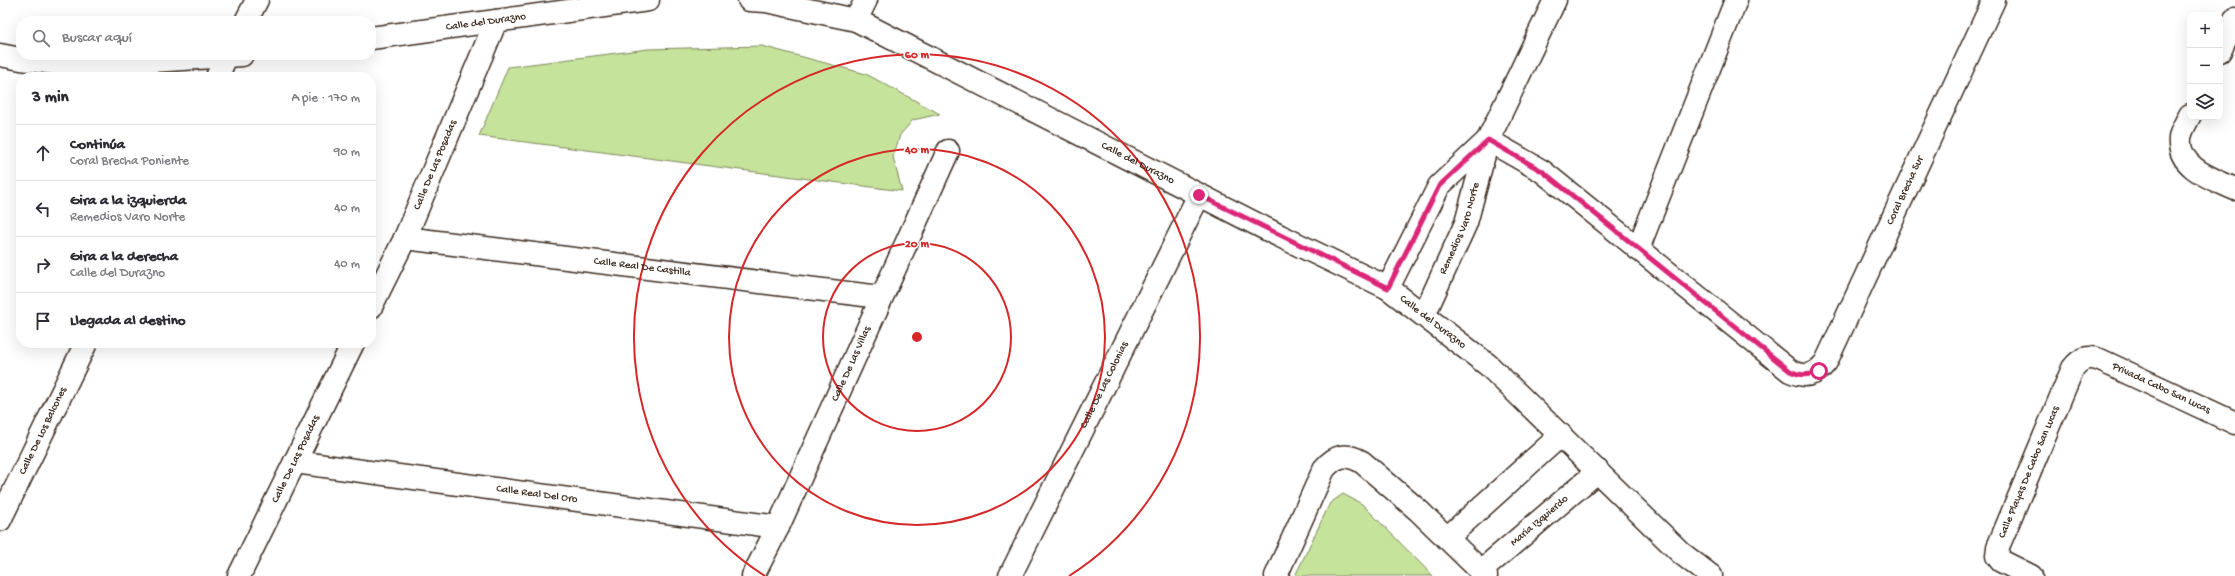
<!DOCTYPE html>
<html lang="es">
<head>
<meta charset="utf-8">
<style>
	:root { --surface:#fff; --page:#f7f7f7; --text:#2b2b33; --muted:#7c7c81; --line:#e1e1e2 }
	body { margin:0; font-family:"Gochi Hand",sans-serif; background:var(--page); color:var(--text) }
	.controls { position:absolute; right:12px; top:12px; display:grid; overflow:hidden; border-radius:8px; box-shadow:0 4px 16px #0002 }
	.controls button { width:36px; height:36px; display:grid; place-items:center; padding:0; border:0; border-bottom:1px solid var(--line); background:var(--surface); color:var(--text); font:20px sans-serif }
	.stop { position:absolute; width:12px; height:12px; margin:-9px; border:3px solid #db2777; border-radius:50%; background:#fff }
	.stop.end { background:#db2777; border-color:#fff; box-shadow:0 1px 4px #0008 }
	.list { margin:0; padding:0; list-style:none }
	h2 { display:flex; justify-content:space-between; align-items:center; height:52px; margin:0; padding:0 16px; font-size:17px }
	h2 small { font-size:13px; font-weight:400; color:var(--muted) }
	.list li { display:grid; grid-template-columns:26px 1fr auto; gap:12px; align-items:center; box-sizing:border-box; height:56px; padding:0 16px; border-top:1px solid var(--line) }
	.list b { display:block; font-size:15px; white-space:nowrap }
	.list p { margin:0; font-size:13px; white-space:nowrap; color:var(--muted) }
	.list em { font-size:13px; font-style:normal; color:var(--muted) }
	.icon { flex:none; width:22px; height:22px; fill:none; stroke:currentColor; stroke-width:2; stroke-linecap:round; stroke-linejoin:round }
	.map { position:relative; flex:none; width:2235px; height:576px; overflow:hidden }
	.search { position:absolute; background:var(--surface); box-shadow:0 4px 16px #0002; left:16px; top:16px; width:360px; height:44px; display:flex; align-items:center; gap:10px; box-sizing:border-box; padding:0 14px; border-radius:16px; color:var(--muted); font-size:15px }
	.panel { position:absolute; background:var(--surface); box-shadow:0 4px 16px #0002; left:16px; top:72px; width:360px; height:276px; border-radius:16px }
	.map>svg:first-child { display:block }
	.green { fill:#c5e39b; stroke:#80865c }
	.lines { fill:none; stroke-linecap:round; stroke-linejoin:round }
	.minor-casing { stroke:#3b2a1e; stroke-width:25 }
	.minor { stroke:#fff; stroke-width:22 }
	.route { stroke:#db2777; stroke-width:5 }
	.ring { fill:none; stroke:#d62828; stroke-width:2 }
	.labels { text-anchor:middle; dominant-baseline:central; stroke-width:3; stroke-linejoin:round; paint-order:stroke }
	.street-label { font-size:11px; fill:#3b2a1e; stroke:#fff }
	.centre { fill:#d62828; stroke:#fff; stroke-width:2 }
	.ring-label { font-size:12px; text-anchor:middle; font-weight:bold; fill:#d62828; stroke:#fff; stroke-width:3; stroke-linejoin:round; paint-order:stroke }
</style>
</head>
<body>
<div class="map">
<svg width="2235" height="576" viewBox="0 0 2235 576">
	<rect width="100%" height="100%" fill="#fff"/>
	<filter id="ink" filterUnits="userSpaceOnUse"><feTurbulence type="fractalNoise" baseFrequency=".025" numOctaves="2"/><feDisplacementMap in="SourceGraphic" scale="8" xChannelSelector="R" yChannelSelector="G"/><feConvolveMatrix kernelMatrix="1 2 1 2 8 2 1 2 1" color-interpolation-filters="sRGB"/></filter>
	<g filter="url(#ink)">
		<g class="green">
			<polygon points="762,46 866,74 940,114 913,120 900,135 893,157 902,191 479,136 508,67 648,49"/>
			<polygon points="1343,494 1362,504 1433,576 1295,576 1330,503"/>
		</g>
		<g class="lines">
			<g class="minor-casing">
				<g id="minor">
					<path id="s1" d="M749,0L766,1L856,20L1280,236L1388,288L1488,365L1681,553L1711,576"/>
					<polyline points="856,20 866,0"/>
					<polyline points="246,21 257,0"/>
					<path id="s2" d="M371,38L648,0"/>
					<polyline points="2220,51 2235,19"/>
					<polyline points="0,55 21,59 79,66 242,55"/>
					<polyline points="217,77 227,55"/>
					<path d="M2190,115C2187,121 2181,130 2180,138C2177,168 2213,179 2235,189"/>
					<path id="s3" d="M1488,140L1542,171L1790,371C1805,378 1815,376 1826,362L1994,0"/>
					<path id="s4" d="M405,238L880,297"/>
					<polyline points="1638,249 1736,0"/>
					<polyline points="1388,288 1439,186 1488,140"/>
					<path id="s5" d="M371,307L405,238L496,21"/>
					<path id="s6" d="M1424,315L1466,223L1488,140L1555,0"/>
					<path id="s7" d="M295,462L778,527"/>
					<path id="s8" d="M0,520L86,343"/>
					<polyline points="1447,538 1561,435"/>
					<path id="s9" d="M1481,571L1598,471"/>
					<path id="s10" d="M239,576L353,343"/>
					<path id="s11" d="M753,576L778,527L948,151"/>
					<path id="s12" d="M1010,576L1199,195"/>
					<path d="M1276,576L1324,469C1336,455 1346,453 1362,462L1419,511L1486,576"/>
					<path id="s13" d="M2031,576L2001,561L1997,556L1998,547L2073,368C2081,358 2088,356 2100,360L2235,423"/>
				</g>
			</g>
			<use href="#minor" class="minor"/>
		</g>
	</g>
	<g class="lines" filter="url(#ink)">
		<path class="route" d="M1199,195L1388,288L1439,186L1488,140L1542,171L1790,371C1801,376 1808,376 1819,371"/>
	</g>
	<g class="ring">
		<circle cx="917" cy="337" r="94"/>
		<circle cx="917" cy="337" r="188"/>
		<path d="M765 576A283 283 0 1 1 1069 576"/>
	</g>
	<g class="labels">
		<g class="street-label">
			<text stroke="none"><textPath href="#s2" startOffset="116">Calle del Durazno</textPath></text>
			<text stroke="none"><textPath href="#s1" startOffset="425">Calle del Durazno</textPath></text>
			<text stroke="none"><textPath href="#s5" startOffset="156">Calle De Las Posadas</textPath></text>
			<text stroke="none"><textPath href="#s3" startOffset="611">Coral Brecha Sur</textPath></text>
			<text stroke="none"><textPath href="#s6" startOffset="94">Remedios Varo Norte</textPath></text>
			<text stroke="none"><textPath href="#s4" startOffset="239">Calle Real De Castilla</textPath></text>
			<text stroke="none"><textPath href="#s1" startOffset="761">Calle del Durazno</textPath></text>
			<text stroke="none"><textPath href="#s11" startOffset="234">Calle De Las Villas</textPath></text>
			<text stroke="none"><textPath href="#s12" startOffset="213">Calle De Las Colonias</textPath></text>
			<text stroke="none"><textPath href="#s13" startOffset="341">Privada Cabo San Lucas</textPath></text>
			<text stroke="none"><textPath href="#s8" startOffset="99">Calle De Los Balcones</textPath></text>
			<text stroke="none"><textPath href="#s10" startOffset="130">Calle De Las Posadas</textPath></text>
			<text stroke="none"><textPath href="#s13" startOffset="130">Calle Playas De Cabo San Lucas</textPath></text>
			<text stroke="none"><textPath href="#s7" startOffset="244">Calle Real Del Oro</textPath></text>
			<text stroke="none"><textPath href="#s9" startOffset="77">Maria Izquierdo</textPath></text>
		</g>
	</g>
	<circle cx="917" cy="337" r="6" class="centre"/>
	<g class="ring-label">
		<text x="917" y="58">60 m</text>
		<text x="917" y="153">40 m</text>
		<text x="917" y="247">20 m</text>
	</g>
</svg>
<div class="controls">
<button>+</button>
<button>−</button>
<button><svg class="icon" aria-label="layers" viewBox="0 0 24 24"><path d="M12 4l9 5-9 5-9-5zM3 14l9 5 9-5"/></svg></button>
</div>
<div class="stop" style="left:1819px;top:371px"></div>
<div class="stop end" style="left:1199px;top:195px"></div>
<div class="search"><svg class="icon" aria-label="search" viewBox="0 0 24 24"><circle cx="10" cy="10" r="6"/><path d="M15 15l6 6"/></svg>Buscar aquí</div>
<section class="panel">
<h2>3 min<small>A pie · 170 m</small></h2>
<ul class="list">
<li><svg class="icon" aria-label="ahead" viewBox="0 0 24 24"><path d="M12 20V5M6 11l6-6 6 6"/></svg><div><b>Continúa</b><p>Coral Brecha Poniente</p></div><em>90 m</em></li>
<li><svg class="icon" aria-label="left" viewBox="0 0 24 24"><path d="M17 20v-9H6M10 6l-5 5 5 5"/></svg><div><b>Gira a la izquierda</b><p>Remedios Varo Norte</p></div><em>40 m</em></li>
<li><svg class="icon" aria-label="right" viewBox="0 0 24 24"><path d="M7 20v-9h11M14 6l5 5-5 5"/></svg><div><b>Gira a la derecha</b><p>Calle del Durazno</p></div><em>40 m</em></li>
<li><svg class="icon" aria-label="arrive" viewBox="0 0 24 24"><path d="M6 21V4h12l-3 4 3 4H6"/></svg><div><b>Llegada al destino</b></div></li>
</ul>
</section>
</div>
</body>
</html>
